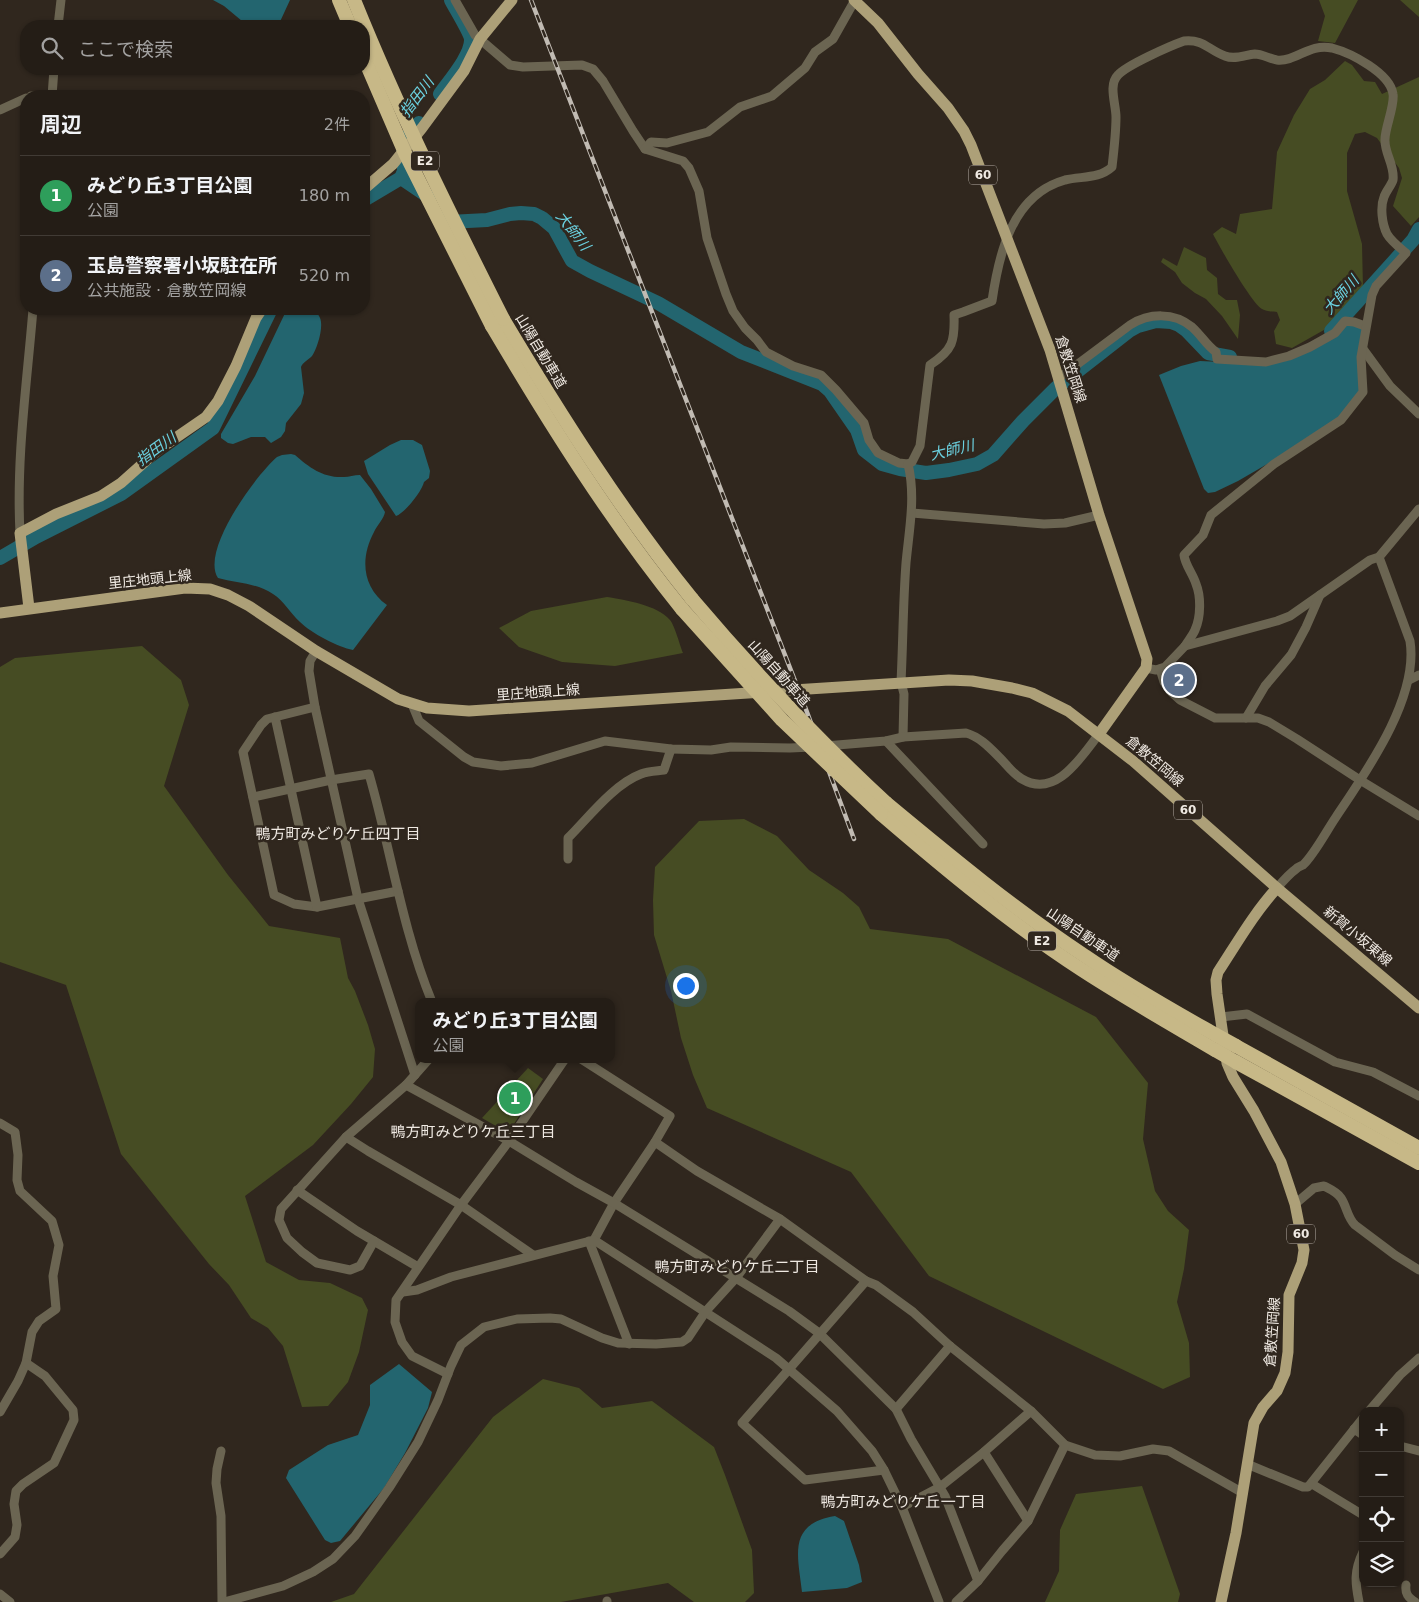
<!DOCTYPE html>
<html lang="ja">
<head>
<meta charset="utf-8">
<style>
	:root { --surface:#241d16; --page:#302a23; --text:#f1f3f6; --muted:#a3a2a1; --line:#413b35; --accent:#ea8dfc }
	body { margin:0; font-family:"DejaVu Sans","Noto Sans JP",sans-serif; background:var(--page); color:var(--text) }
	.controls { position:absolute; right:15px; bottom:15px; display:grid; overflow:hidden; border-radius:10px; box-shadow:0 1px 4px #0004 }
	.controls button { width:45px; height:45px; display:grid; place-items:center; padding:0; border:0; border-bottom:1px solid var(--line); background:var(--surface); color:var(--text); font:25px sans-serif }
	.you { position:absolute; left:685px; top:985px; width:18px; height:18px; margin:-12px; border:4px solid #fff; border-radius:50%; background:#1a73e8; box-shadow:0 0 0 8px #1a73e833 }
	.badge { display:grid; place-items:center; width:32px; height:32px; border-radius:50%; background:var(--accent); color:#fff; font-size:16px; font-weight:700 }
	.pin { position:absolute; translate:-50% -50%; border:2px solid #fff; box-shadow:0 1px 5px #0006 }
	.popup { position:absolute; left:415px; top:998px; width:200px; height:65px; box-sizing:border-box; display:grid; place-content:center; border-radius:10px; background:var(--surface); filter:drop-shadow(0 1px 4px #0005); font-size:16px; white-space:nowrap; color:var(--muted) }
	.popup b { font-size:19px; color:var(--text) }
	.popup::after { content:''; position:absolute; left:50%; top:100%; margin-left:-10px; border:10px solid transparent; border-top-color:var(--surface) }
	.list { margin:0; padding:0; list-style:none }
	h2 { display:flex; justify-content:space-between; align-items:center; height:65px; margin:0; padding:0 20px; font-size:21px }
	h2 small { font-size:16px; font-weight:400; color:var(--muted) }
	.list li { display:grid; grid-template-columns:32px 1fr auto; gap:15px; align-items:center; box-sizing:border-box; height:80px; padding:0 20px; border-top:1px solid var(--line) }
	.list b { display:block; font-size:19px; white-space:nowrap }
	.list p { margin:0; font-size:16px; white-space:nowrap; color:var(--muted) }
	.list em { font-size:16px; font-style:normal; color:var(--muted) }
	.icon { flex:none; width:28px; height:28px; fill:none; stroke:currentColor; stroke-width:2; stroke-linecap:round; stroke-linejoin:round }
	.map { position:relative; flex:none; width:1419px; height:1602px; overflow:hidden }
	.search { position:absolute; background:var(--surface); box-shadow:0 1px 4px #0004; left:20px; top:20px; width:350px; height:55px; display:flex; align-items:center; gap:12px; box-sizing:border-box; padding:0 18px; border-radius:20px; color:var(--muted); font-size:19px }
	.panel { position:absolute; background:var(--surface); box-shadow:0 1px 4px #0004; left:20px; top:90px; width:350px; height:225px; border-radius:20px }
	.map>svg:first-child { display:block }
	.green { fill:#464c23 }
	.water { fill:#23656f }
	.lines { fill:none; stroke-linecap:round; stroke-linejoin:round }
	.river { stroke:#23656f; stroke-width:14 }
	.minor { stroke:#6b6552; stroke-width:9 }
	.major { stroke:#ada078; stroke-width:11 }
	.highway { stroke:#c7b887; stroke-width:14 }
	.rail-casing { stroke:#c1bbb3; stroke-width:4.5 }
	.rail { stroke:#30271e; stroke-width:2.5; stroke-dasharray:8; stroke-linecap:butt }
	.highway-bridge { stroke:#c7b887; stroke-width:14 }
	.labels { text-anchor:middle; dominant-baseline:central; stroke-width:5; stroke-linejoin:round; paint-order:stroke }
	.shield { fill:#30271e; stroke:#b6afa7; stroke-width:1 }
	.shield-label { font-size:12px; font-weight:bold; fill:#efe9e2 }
	.street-label { font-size:14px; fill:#efe9e2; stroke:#30271e }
	.water-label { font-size:15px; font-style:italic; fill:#6bd1e0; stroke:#30271e }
	.neighbourhood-label { font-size:15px; fill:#efe9e2; stroke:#30271e }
</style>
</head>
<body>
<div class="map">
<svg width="1419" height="1602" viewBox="0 0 1419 1602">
	<rect width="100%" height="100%" fill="#30271e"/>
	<g class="green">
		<polygon points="1319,0 1358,0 1335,43 1318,41 1325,16"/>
		<polygon points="1400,0 1419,0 1419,17"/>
		<path d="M1345,61L1352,65L1364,81L1375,82L1382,94L1419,77V217L1411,226L1393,206L1402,178L1399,168L1377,138L1365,132L1355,134L1347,153V191L1362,244L1363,288L1331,326L1292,348L1276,344L1274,331L1280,320L1277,312C1273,312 1266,311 1262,309C1252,304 1219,246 1213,234L1222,227L1236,234L1240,214L1272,209L1277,152L1294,115L1310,89L1325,80Z"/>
		<polygon points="1184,247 1206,258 1207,270 1217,278 1218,294 1226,300 1237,300 1240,315 1238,339 1222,316 1206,299 1195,293 1182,283 1175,272 1161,262 1163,258 1177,266"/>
		<path d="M607,597C626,600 657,605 670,620C675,626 680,646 683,653L615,666L562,662L519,647L499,628L531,611Z"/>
		<polygon points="142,646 181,680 189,705 164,786 228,875 269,926 340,938 348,978 355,991 368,1025 375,1049 373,1077 351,1104 313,1145 245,1196 266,1262 299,1280 330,1283 362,1298 368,1310 359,1352 348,1382 328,1406 302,1407 283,1346 268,1328 251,1318 229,1285 209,1264 121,1154 66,985 0,962 0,667 15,658"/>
		<polygon points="744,819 777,836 809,870 843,893 859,907 870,929 948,939 1096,1017 1148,1083 1143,1139 1155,1191 1168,1211 1189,1230 1184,1269 1177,1302 1189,1343 1190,1377 1163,1389 929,1276 851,1172 707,1108 693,1075 681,1038 671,991 654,935 653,900 655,867 699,821"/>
		<polygon points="528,1068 543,1079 508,1133 482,1118"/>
		<polygon points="543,1379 579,1388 602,1408 652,1401 714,1447 725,1475 752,1550 754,1593 745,1602 694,1602 668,1583 561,1602 331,1602 354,1594 493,1417"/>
		<polygon points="1142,1486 1180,1594 1178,1602 1045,1602 1059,1571 1060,1530 1076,1494"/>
	</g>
	<g class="water">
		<polygon points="213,0 290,0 278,26 248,26 224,6"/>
		<path d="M287,309H313C315,311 319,315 320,318C324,327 317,349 312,356C308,360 303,362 301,367L304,393L301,404L286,423L285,431L281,437L271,443L265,437H251L233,444L228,443L221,438V434L255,376Z"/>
		<polygon points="1347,325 1363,327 1361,391 1342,415 1274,460 1238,481 1215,492 1208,493 1204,489 1159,375 1181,366 1200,361 1264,364"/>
		<path d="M401,440H413L422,445L430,471L429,478L424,482C422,491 405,513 396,516L368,474L364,461L390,445Z"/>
		<path d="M291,454L295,455C310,468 323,478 344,477C349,477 354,475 360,475L371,489L385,512C384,519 377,525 374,532C360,558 362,587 387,605L353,650C338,647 311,633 300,622C290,613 284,601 273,594C257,583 236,583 218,578C200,551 256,475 277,457L282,455Z"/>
		<polygon points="399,1364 432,1392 428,1408 405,1453 384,1488 340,1541 331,1543 325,1540 286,1478 289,1470 328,1445 358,1435 370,1405 370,1385"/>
		<path d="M835,1516L844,1521L859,1565L862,1582L847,1588L802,1592C798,1556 787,1524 835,1516Z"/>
	</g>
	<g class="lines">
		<g class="river">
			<path d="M440,94C449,81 472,55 471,39C470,32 455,8 451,0"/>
			<polyline points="401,178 429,197"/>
			<polyline points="364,200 401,178 404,171 403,142 419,123"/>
			<polyline points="445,218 449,222 487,220 510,214 521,213 534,214 542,218 554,228 572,261 590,271 658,303 741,352 822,384 830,391 857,430 864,450 882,464 900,469 926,473 949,470 977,464 993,455 1023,421 1056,388 1129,331 1138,326 1156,321 1171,322 1179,325 1186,330 1208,353 1230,357"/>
			<polyline points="1331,331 1396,259 1413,240 1419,229"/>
			<polyline points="0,558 36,537 121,494 213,428 271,309"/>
		</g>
		<g class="minor">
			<polyline points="455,0 475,35 510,65 523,67 582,65 593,69 603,81 633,131 645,149 683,161 689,168 699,191 707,238 726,294 733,311 745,328 757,340 766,352 793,366 821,375 836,390 864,423 869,440 878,453 899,463 908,464"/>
			<polyline points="58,26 61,0"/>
			<polyline points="31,96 43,96"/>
			<polyline points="52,96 54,69"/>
			<polyline points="0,110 26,98"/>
			<polyline points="645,149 651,142 667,143 708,132 740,107 772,96 805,68 815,52 833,39 855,0"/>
			<polyline points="1363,349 1390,386 1419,414"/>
			<path d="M1059,378L1130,325C1149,313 1174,312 1192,327C1201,335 1207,346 1216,352L1217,359L1266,362L1289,356L1310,347L1335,333L1345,321L1354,322L1365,326"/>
			<polyline points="912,513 1044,524 1065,523 1099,515"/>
			<path d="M20,533C16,458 27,383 33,309"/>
			<polyline points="316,651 310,661 309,671 315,707 358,899 415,1075"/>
			<polyline points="1146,668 1156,670 1165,667 1185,646 1277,621 1290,616 1370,560 1379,557 1419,509"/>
			<polyline points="1160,669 1164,682 1170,691 1180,700 1215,718 1258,718 1269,722 1297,739 1360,780 1419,816"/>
			<polyline points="1409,680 1419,675"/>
			<polyline points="412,704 419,721 464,757 473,762 501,766 532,763 605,741 671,749 711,750 731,747 790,748 812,747"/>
			<polyline points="315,707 267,719 261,725 243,752 274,895 294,904 317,907 398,891"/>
			<polyline points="275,717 317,907"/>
			<polyline points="1246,718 1265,686 1291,655 1306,627 1320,595"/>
			<path d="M903,737L904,694L901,682C903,643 903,603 906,563C909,530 916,497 908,464L912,462L920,446L930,365C953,350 955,341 954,315L963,312L992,301C999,253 1012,195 1065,180C1082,176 1099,179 1112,167C1114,150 1116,133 1116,117C1116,104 1108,85 1118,75C1127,65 1170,46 1184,41C1204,39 1208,50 1225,56C1235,60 1245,55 1255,54C1262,54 1270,59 1277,60C1296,62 1309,43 1332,48C1351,53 1390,73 1393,94C1395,105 1385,128 1385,139C1384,153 1395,165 1393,180C1391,186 1386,191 1384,197C1380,207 1382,224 1387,234C1391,241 1400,248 1406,253L1376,286L1372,295L1361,357L1363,392L1341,420L1274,464L1211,515L1203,535L1184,555C1185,565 1193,574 1196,584C1201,596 1201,617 1195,630C1193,635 1188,641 1185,646"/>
			<polyline points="886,741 983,844"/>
			<path d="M825,746L886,741L903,737L966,733C980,737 990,748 1000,758C1006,764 1013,774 1022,779C1056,799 1081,757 1099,734"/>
			<path d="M253,797L331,780L369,774C391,850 402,929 432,1002"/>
			<path d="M568,859V838C588,818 614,784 641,774C648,771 657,771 664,770L671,749"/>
			<path d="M1277,888C1283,881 1289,874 1296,869C1298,867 1301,866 1303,865C1314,855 1327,830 1336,817C1366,772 1419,698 1410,641L1379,557"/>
			<polyline points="1221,1017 1247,1014 1335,1062 1373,1072 1419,1096"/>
			<polyline points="581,1059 670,1116 655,1142 614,1203 594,1240"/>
			<polyline points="406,1085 509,1141 576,1182 614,1203 789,1311 819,1333 896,1409 911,1439 945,1496 978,1581"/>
			<polyline points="0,1123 15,1132 18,1155 17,1180 20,1191 52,1221 59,1245 53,1276 56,1309 39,1321 32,1332 26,1363 18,1381 0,1412"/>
			<polyline points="346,1137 368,1151 461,1205 533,1255"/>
			<polyline points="655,1142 697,1171 780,1219 866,1281 876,1285 913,1312 950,1346 1031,1411 1065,1445 1095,1455 1120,1456 1153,1449 1169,1451 1243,1493"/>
			<polyline points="297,1190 357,1231 418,1267"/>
			<path d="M1295,1204L1314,1188L1324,1186C1330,1189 1337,1192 1341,1198C1347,1207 1347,1217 1355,1225L1395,1255L1419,1270"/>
			<polyline points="374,1241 360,1266 350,1270 317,1263 302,1252 287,1238 279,1220 281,1209 346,1137 406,1085 429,1059"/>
			<polyline points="589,1241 629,1344"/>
			<polyline points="866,1281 742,1423 805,1480 884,1470"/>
			<polyline points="403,1292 417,1290 451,1277 594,1240 776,1358 837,1411 872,1451 884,1470 902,1507 939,1602"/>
			<polyline points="448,1374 412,1356 402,1342 395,1322 396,1300 461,1205 509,1141 565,1059"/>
			<polyline points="896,1409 950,1346"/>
			<polyline points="1369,1411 1400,1375 1419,1358"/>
			<polyline points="1354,1429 1363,1435"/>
			<polyline points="1400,1446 1419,1451"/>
			<polyline points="221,1451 217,1469 216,1483 221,1516 222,1602"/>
			<polyline points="984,1452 1028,1521"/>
			<polyline points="1247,1464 1303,1487 1308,1487 1363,1418"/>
			<polyline points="1312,1484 1363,1515"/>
			<polyline points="902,1507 940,1487 984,1452 1031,1411"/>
			<polyline points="0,1554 15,1537 17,1525 14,1504 16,1491 23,1484 54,1463 74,1420 73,1410 45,1376 26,1363"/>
			<path d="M1406,1585C1405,1594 1408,1597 1415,1602"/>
			<polyline points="0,1594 10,1602"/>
			<polyline points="224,1602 283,1586 313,1572 333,1559 355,1536 389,1488 418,1442 438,1400 451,1366 461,1345 484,1327 517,1319 550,1318 561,1319 602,1338 618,1343 656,1344 682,1342 688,1338 706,1311 736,1278 780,1219"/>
			<polyline points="607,1602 607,1601"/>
			<polyline points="956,1602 978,1581 1002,1551 1028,1521 1065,1445"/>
			<path d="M1359,1602C1355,1582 1354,1571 1363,1552"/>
		</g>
		<g class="major">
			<polyline points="854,0 878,23 918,74 948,108 964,131 971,145 1050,350 1099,515 1147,659 1146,668 1099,734"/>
			<polyline points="364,189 393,164 422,128 464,71 480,39 512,0"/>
			<polyline points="29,608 20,533 56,514 101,496 121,483 158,450 206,417 218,401 236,366 256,318 262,309"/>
			<polyline points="0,613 185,588 210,589 228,595 249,606 316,651 398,699 427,708 469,711 949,680 972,681 1012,688 1032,693 1068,711 1133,761 1277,888 1419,1008"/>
			<path d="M1221,1602L1236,1533L1254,1423L1263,1407L1277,1391L1285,1373L1288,1352L1289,1295L1302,1263L1304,1250L1295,1204L1281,1162L1254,1111L1233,1077L1227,1063L1217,994L1216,980L1218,972C1237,943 1254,913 1277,888"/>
		</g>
		<g class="highway">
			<polyline points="339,0 350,26"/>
			<path d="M503,319C561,416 621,511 692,599"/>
			<path d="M492,326C550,424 610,520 682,609"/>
			<path d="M886,803C951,857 1015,910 1085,956C1127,985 1172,1010 1216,1035"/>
			<path d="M881,814C945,869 1011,924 1082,970C1125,998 1171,1024 1215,1050"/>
			<polyline points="1236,1046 1419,1148"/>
			<polyline points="1236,1062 1419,1163"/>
		</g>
		<g class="rail-casing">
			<polyline id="rail" points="531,0 804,704 854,839"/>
		</g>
		<use href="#rail" class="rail"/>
		<g class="highway-bridge">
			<path d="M354,0C398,109 450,214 503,319"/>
			<polyline points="364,58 405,153 492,326"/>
			<path d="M692,599C753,671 817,739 886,803"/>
			<polyline points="682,609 782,720 881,814"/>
			<polyline points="1216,1035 1236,1046"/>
			<polyline points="1215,1050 1236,1062"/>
		</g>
	</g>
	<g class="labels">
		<g class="shield">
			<rect x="411" y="151.5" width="28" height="19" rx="4"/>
			<rect x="969" y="165.5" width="28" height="19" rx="4"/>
			<rect x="1174" y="800.5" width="28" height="19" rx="4"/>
			<rect x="1028" y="931.5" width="28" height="19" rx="4"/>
			<rect x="1287" y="1224.5" width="28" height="19" rx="4"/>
		</g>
		<g class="shield-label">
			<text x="425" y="161">E2</text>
			<text x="983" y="175">60</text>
			<text x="1188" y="810">60</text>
			<text x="1042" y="941">E2</text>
			<text x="1301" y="1234">60</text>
		</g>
		<g class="street-label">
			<text transform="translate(541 351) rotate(59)">山陽自動車道</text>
			<text transform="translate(1071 369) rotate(72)">倉敷笠岡線</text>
			<text transform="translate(150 579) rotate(-6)">里庄地頭上線</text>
			<text transform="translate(779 673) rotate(48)">山陽自動車道</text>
			<text transform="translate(538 692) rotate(-4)">里庄地頭上線</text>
			<text transform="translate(1155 761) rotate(40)">倉敷笠岡線</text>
			<text transform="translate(1083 934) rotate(34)">山陽自動車道</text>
			<text transform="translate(1358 936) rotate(40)">新賀小坂東線</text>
			<text transform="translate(1272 1332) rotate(-86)">倉敷笠岡線</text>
		</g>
		<g class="water-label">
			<text transform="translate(417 97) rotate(-53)">指田川</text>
			<text transform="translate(573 231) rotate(52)">大師川</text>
			<text transform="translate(1341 295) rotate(-49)">大師川</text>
			<text transform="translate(156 449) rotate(-36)">指田川</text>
			<text transform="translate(952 450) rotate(-13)">大師川</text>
		</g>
		<g class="neighbourhood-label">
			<text x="338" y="834">鴨方町みどりケ丘四丁目</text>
			<text x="473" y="1132">鴨方町みどりケ丘三丁目</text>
			<text x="737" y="1267">鴨方町みどりケ丘二丁目</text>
			<text x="903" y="1502">鴨方町みどりケ丘一丁目</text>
		</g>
	</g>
</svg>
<div class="controls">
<button>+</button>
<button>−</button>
<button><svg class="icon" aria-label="locate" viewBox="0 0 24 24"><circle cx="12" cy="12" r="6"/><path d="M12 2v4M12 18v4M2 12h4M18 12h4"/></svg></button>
<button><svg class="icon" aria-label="layers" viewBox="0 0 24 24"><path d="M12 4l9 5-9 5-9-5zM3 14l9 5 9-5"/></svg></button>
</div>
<div class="you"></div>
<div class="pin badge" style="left:515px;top:1098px;background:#2e9e5b">1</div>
<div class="popup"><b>みどり丘3丁目公園</b>公園</div>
<div class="pin badge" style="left:1179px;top:680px;background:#5c6f8a">2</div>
<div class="search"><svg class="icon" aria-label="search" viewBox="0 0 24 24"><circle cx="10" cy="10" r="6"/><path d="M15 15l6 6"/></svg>ここで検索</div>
<section class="panel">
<h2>周辺<small>2件</small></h2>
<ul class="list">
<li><span class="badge" style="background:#2e9e5b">1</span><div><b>みどり丘3丁目公園</b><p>公園</p></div><em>180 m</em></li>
<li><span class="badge" style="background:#5c6f8a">2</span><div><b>玉島警察署小坂駐在所</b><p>公共施設 · 倉敷笠岡線</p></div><em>520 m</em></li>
</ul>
</section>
</div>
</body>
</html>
